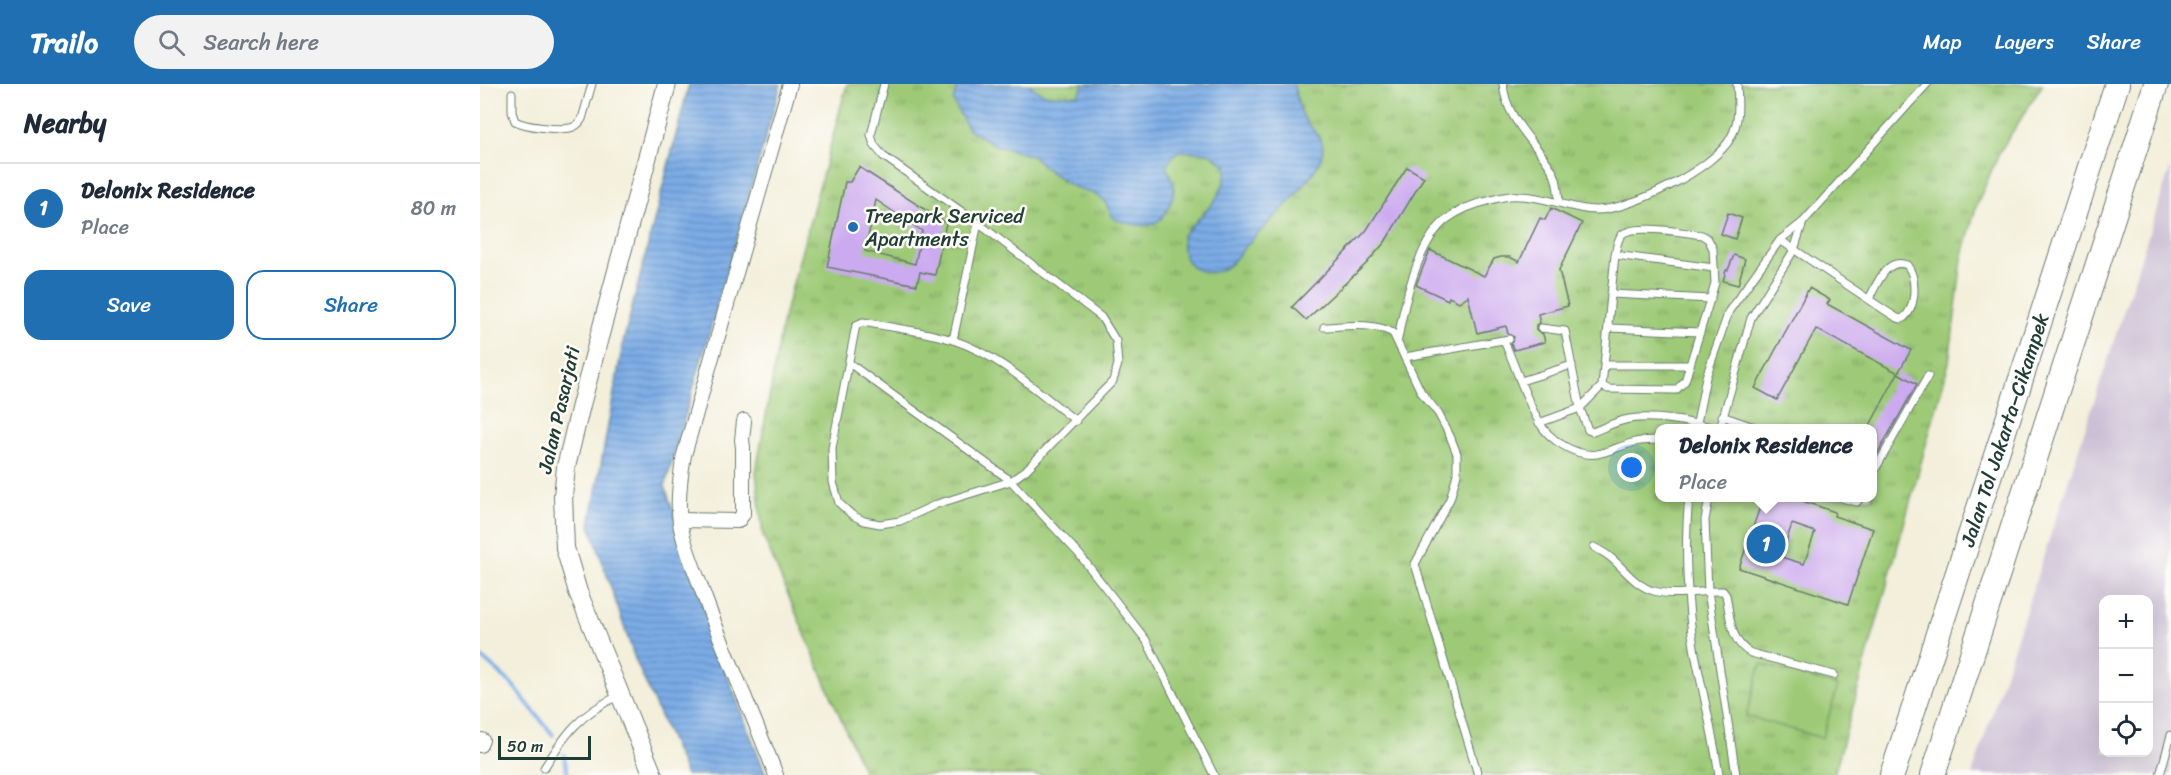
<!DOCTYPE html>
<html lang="en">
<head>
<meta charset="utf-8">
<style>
	:root { --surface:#fff; --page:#f2f2f3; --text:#1f2937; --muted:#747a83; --line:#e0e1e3; --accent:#1f6fb2 }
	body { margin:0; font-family:Sriracha,sans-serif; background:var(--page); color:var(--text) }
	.controls { position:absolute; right:18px; bottom:18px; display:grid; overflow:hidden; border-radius:12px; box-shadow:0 6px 24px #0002 }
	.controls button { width:54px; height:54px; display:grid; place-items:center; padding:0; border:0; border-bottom:2px solid var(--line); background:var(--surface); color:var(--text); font:30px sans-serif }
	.scale { position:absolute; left:18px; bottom:15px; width:93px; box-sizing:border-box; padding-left:6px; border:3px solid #1f3d34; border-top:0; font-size:16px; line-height:21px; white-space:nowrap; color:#1f3d34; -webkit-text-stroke:4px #fdfcf7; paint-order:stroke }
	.you { position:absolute; left:1152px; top:384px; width:21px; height:21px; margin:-15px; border:4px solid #fff; border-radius:50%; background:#1a73e8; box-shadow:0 0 0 9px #1a73e833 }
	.badge { display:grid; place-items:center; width:39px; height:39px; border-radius:50%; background:var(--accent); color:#fff; font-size:20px; font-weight:700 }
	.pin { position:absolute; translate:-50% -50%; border:3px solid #fff; box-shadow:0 2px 6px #0006 }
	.popup { position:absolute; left:1175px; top:340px; width:222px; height:78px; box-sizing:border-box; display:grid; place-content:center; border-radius:12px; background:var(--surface); filter:drop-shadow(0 2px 4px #0005); font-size:20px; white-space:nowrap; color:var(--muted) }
	.popup b { font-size:22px; color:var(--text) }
	.popup::after { content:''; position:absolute; left:50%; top:100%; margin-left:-12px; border:12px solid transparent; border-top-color:var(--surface) }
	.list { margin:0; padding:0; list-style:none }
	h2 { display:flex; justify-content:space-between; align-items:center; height:78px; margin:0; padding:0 24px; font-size:26px }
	h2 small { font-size:20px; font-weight:400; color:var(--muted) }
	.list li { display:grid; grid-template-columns:39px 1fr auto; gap:18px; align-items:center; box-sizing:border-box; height:90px; padding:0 24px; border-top:2px solid var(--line) }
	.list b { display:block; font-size:22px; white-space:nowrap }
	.list p { margin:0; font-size:20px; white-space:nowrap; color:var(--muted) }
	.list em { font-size:20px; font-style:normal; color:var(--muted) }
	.actions { display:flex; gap:12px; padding:18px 24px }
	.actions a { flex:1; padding:14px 0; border:2px solid var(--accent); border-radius:18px; text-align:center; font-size:21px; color:var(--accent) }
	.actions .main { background:var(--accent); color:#fff }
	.icon { flex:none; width:33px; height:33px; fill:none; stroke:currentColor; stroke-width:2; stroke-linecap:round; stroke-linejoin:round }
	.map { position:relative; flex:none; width:1691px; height:691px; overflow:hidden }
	header { display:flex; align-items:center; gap:36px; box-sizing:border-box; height:84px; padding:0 30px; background:var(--accent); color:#fff }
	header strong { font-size:28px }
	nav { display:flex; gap:33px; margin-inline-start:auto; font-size:21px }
	.search { width:420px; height:54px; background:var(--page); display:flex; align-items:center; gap:15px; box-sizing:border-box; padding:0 21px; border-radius:33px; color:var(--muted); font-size:22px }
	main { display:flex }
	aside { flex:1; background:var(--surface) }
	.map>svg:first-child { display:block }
	.industrial { fill:#cbbfd5; fill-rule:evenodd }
	.grass { fill:url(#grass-tufts); stroke:#5e8456; stroke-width:1.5; fill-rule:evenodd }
	.pitch { fill:#9eca77; stroke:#5e8456; stroke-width:1.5 }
	.water { fill:url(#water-rules); stroke:#4d748d; stroke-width:1.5 }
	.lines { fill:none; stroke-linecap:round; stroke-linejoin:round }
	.stream { stroke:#7bace6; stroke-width:4 }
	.building { fill:#ccaaef; fill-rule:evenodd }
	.service-casing { stroke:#697b6e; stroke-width:9 }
	.minor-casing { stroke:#697b6e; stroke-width:16 }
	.secondary-casing { stroke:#697b6e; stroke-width:20 }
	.motorway-casing { stroke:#697b6e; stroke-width:26 }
	.service { stroke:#fff; stroke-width:7 }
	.minor { stroke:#fff; stroke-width:14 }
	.secondary { stroke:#fff; stroke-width:18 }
	.motorway { stroke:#fff; stroke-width:24 }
	.poi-dot { fill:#1f6fb2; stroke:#fdfcf7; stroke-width:2 }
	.labels { text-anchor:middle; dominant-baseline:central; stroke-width:5; stroke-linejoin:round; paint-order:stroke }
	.poi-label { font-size:20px; fill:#1f3d34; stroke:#fdfcf7; text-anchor:start }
	.street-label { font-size:20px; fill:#1f3d34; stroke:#fdfcf7 }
</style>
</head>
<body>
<header>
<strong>Trailo</strong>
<div class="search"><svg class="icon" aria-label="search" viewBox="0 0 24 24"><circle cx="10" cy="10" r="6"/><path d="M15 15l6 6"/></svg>Search here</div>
<nav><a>Map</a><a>Layers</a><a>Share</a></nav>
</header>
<main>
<aside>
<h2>Nearby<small></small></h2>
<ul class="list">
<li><span class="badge">1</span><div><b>Delonix Residence</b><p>Place</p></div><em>80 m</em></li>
</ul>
<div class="actions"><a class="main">Save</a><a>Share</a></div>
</aside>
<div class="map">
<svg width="1691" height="691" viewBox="0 0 1691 691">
	<defs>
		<pattern id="grass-tufts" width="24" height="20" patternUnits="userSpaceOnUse" patternTransform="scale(1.5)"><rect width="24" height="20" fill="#9eca77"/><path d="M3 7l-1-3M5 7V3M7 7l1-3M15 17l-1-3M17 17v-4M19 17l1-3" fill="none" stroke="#80a562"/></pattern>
		<pattern id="water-rules" width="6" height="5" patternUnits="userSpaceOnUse" patternTransform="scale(1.5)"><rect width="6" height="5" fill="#7bace6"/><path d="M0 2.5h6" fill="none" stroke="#648dbb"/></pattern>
	</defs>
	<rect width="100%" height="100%" fill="#fdfcf7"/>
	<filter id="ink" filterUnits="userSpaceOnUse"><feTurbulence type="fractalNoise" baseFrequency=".0167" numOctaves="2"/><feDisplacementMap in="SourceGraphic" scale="12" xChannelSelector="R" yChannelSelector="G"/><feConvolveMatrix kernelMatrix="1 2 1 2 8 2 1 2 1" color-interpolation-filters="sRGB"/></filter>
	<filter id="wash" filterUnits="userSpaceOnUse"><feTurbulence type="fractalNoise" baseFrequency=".008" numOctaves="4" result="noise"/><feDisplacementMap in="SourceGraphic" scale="24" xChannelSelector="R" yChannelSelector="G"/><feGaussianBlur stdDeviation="1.35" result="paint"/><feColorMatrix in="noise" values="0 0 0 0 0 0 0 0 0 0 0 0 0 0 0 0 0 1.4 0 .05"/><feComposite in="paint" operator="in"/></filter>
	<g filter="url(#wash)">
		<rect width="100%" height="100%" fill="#f3efdb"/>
		<path class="industrial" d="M1691,82V691H1492ZM1624,516H1668V668H1624Z"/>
		<path class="grass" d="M367,0H1563L1519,69L1496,123L1482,175L1469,278L1354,691H385L283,452L276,388L302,240ZM1180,344H1392V414H1180Z"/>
		<polygon class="pitch" points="1281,580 1358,602 1342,654 1266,632"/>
		<g class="water">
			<polygon points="209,0 301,0 185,402 241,576 286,691 206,691 155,575 110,441 143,259"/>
			<path d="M478,0H549C565,16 578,10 598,11L604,0H814C816,13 820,28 827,39C834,47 843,54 843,66C842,91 784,142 766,162C760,168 755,177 748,182C742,187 734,189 727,188C706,186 702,171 702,152C721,131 748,112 746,81L729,69L698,67C678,87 692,85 694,104C694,111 691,116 689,122C677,150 657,142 634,135L624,116L614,110L594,103L585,98L568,86L553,72L515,61L488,45L473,17Z"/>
		</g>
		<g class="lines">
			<g class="stream">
				<polyline points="0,572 31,599 73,651"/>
				<polyline points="84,671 88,691"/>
			</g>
		</g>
		<g id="blocks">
			<g class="building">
				<path d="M379,83L466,139L455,191L440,188L437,201L347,183L365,98H370ZM396,116L442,147L435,180L385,167Z"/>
				<polygon points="927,83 944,93 905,158 886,180 826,236 812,223 886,147"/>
				<polygon points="1071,124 1102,139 1079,186 1088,222 1058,230 1060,239 1056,241 1056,246 1063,250 1065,258 1034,266 1031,260 1034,253 1028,250 1026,242 997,249 988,212 979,218 969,213 968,216 936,201 950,166 1004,192 1014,175 1021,173 1030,173 1039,178 1060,134 1065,136"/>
				<polygon points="1248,129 1262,134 1255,155 1241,150"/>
				<polygon points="1254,171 1265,175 1258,201 1243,197 1246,186 1248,186"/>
				<polygon points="1329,204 1350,216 1347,220 1431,266 1418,289 1336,245 1297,316 1275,304"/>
				<polygon points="1418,289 1437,300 1392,379 1392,345 1388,345"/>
				<path d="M1283,414H1314L1355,428L1354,432L1393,445L1368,520L1259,484ZM1312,440L1335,448L1324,480L1301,473Z"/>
			</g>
		</g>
	</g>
	<g filter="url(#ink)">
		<use href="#blocks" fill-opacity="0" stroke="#697b6e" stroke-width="1.5"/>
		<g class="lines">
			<g class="service-casing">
				<g id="service">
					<path d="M404,0L391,51L394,61L403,72L498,139L621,233L636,257L638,280L633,297L546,386L531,397L457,420L420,437L400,440L384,437L372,431L359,419L353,398L352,364L376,241L383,238C413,244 445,247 473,256C519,271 558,308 596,337"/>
					<path d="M1023,0C1026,36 1055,57 1072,86C1078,95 1078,108 1079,118"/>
					<path d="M32,9V28L35,37C46,43 78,46 90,44C96,43 99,40 102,35L112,0"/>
					<path d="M1300,156L1403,225L1417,234L1422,235C1437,225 1437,194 1427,181C1406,173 1397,200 1389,215"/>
					<polyline points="1135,171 1234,184"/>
					<polyline points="1131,210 1231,215"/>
					<path d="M844,243C866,242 894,238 913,249L941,308L958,329L970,352L977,370V390L970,415L935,480L998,691"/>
					<path d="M1061,244L1085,247L1100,324L1108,346L1113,348C1125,343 1137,337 1149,335C1177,331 1209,338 1235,344"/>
					<polyline points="1129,244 1220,248"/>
					<path d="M918,255C924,220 938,157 967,135C979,126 994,120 1008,117C1018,114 1029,111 1039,112C1066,112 1089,125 1115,126C1149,127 1236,84 1251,53C1260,37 1258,18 1257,0"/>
					<polyline points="473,256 498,139"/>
					<path d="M1024,257C1035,281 1046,316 1059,338C1069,356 1096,373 1117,370C1129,368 1140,362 1152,359C1160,356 1171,356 1180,356"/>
					<polyline points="925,273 1029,255"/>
					<polyline points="369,279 531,397 599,470 666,556 734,691"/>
					<polyline points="1125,281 1210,281"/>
					<polyline points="1041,297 1092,281"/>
					<polyline points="1242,332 1277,344"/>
					<path d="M1059,339L1100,324L1122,302L1135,171C1136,166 1137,158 1140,153C1148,138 1206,149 1222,151L1228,155L1233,165L1235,199L1205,297L1196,306L1128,305L1122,302"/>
					<polyline points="1216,344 1226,293 1249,227 1300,156 1323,138 1447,0"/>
					<polyline points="1240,344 1271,234 1314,166 1323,138"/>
					<polyline points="1392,391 1448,292"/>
					<path d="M1209,414C1204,459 1207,524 1215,569C1223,610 1233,650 1239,691"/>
					<polyline points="1229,414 1225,436 1228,507 1256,691"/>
					<polyline points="1362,414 1377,418 1380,414"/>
					<path d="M1114,463C1119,466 1125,469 1130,473C1144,484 1155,502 1174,507C1196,513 1220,506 1243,507L1246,511C1250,531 1250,559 1271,569L1354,591"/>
					<path d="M64,684C86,649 100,630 138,612"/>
					<polyline points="1680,691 1691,651"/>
				</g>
			</g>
			<g class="minor-casing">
				<g id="minor">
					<polyline points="200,436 258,437 263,430 263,363 262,356 264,337"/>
					<polyline points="0,661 2,656"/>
					<path d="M296,691C273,630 245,570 223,509C215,486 204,463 200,439C197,416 200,394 204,371L310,0"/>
				</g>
			</g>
			<g class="secondary-casing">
				<polyline id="secondary" points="173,691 98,508 85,464 83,412 86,383 101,321 187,0"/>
			</g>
			<g class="motorway-casing">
				<g id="motorway">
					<path id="s1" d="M1412,691L1637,0"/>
					<polyline points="1453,691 1676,0"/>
				</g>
			</g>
			<use href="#service" class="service"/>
			<use href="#minor" class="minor"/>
			<use href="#secondary" class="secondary"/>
			<use href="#motorway" class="motorway"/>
		</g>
	</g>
	<circle class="poi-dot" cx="373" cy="143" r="6"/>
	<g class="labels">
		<g class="poi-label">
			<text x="385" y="132">Treepark Serviced<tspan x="385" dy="23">Apartments</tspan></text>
		</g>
		<g class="street-label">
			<text transform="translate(79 326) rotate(-77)">Jalan Pasarjati</text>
			<text stroke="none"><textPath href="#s1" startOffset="363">Jalan Tol Jakarta–Cikampek</textPath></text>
		</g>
	</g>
</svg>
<div class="controls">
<button>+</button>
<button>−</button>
<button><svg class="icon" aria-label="locate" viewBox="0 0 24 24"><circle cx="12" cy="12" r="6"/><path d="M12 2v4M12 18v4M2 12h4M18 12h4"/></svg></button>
</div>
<div class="scale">50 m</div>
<div class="you"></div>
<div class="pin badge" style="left:1286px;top:460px">1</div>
<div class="popup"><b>Delonix Residence</b>Place</div>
</div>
</main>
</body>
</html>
